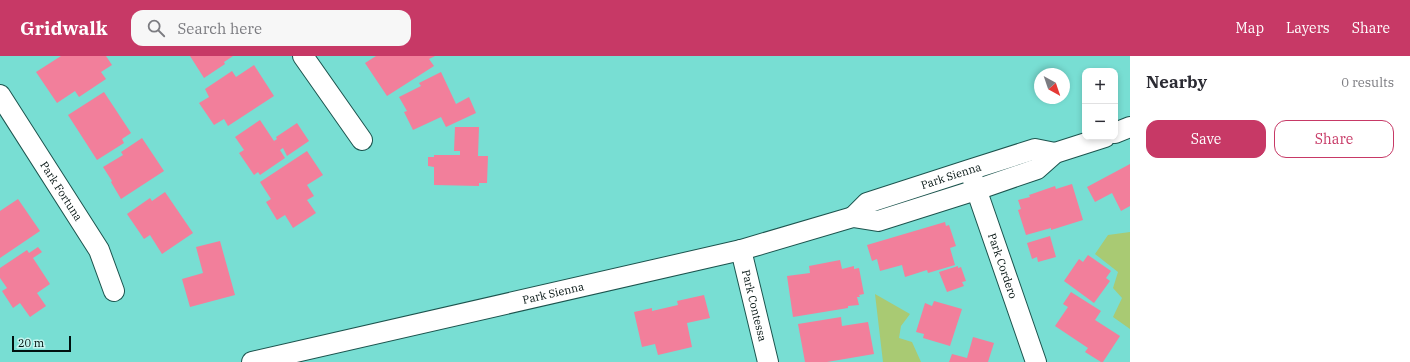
<!DOCTYPE html>
<html lang="en">
<head>
<meta charset="utf-8">
<style>
	:root { --surface:#fff; --page:#f7f7f7; --text:#2b2b33; --muted:#7c7c81; --line:#e1e1e2; --accent:#c73966 }
	body { margin:0; font-family:"IBM Plex Serif",serif; background:var(--page); color:var(--text) }
	.controls { position:absolute; right:12px; top:12px; display:grid; overflow:hidden; border-radius:8px; box-shadow:0 2px 6px #0003 }
	.controls button { width:36px; height:36px; display:grid; place-items:center; padding:0; border:0; border-bottom:1px solid var(--line); background:var(--surface); color:var(--text); font:20px sans-serif }
	.compass { position:absolute; left:1034px; top:12px; width:36px; height:36px; border-radius:50%; background:var(--surface); box-shadow:0 2px 6px #0003; rotate:140deg }
	.scale { position:absolute; left:12px; bottom:10px; width:59px; box-sizing:border-box; padding-left:4px; border:2px solid #00110f; border-top:0; font-size:11px; line-height:14px; white-space:nowrap; color:#00110f; -webkit-text-stroke:3px #c6f5ef; paint-order:stroke }
	.list { margin:0; padding:0; list-style:none }
	h2 { display:flex; justify-content:space-between; align-items:center; height:52px; margin:0; padding:0 16px; font-size:17px }
	h2 small { font-size:13px; font-weight:400; color:var(--muted) }
	.actions { display:flex; gap:8px; padding:12px 16px }
	.actions a { flex:1; padding:9px 0; border:1px solid var(--accent); border-radius:12px; text-align:center; font-size:14px; color:var(--accent) }
	.actions .main { background:var(--accent); color:#fff }
	.icon { flex:none; width:22px; height:22px; fill:none; stroke:currentColor; stroke-width:2; stroke-linecap:round; stroke-linejoin:round }
	.map { position:relative; flex:none; width:1130px; height:306px; overflow:hidden }
	header { display:flex; align-items:center; gap:24px; box-sizing:border-box; height:56px; padding:0 20px; background:var(--accent); color:#fff }
	header strong { font-size:19px }
	nav { display:flex; gap:22px; margin-inline-start:auto; font-size:14px }
	.search { width:280px; height:36px; background:var(--page); display:flex; align-items:center; gap:10px; box-sizing:border-box; padding:0 14px; border-radius:12px; color:var(--muted); font-size:15px }
	main { display:flex }
	aside { flex:1; background:var(--surface) }
	.map>svg:first-child { display:block }
	.green { fill:#a9ca73 }
	.building { fill:#f27f9b }
	.lines { fill:none; stroke-linecap:round; stroke-linejoin:round }
	.street-casing { stroke:#1c544e; stroke-width:22 }
	.street { stroke:#fff; stroke-width:20 }
	.labels { text-anchor:middle; dominant-baseline:central; stroke-width:3.5; stroke-linejoin:round; paint-order:stroke }
	.street-label { font-size:11px; fill:#00110f; stroke:#c6f5ef }
</style>
</head>
<body>
<header>
<strong>Gridwalk</strong>
<div class="search"><svg class="icon" aria-label="search" viewBox="0 0 24 24"><circle cx="10" cy="10" r="6"/><path d="M15 15l6 6"/></svg>Search here</div>
<nav><a>Map</a><a>Layers</a><a>Share</a></nav>
</header>
<main>
<div class="map">
<svg width="1130" height="306" viewBox="0 0 1130 306">
	<rect width="100%" height="100%" fill="#78ded3"/>
	<g class="green">
		<polygon points="1130,176 1130,273 1113,261 1122,242 1113,232 1118,216 1095,198 1108,179"/>
		<polygon points="875,238 910,258 901,270 899,282 912,286 921,306 883,306"/>
	</g>
	<g class="building">
		<polygon points="61,0 106,0 112,9 101,16 106,23 79,41 75,35 57,47 36,16"/>
		<polygon points="190,0 233,0 224,6 225,8 204,22"/>
		<polygon points="376,0 435,0 429,3 434,10 387,40 365,7"/>
		<polygon points="254,9 274,40 228,70 224,63 214,69 199,47 209,41 205,33 232,15 236,21"/>
		<polygon points="441,16 456,48 469,41 476,57 446,71 441,61 413,74 404,56 407,55 399,41 421,30 419,27"/>
		<polygon points="104,36 131,77 122,83 124,87 97,104 68,59"/>
		<polygon points="260,64 274,85 277,83 276,81 297,67 309,85 287,100 283,92 280,94 285,102 260,119 258,116 254,119 239,97 244,94 235,81"/>
		<polygon points="455,71 479,71 478,100 488,100 487,127 479,127 479,130 434,129 434,111 428,110 428,101 434,101 434,99 460,99 460,95 454,95"/>
		<polygon points="142,82 164,115 121,143 111,126 112,125 103,111 123,99 121,96"/>
		<polygon points="307,95 323,119 307,129 314,140 307,144 316,157 293,172 285,159 277,164 266,146 271,143 260,126"/>
		<polygon points="1130,108 1130,150 1121,155 1112,137 1095,146 1087,131"/>
		<polygon points="1072,128 1083,164 1051,174 1051,172 1026,179 1018,154 1021,153 1018,144 1030,141 1029,139 1055,130 1056,133"/>
		<polygon points="165,136 193,177 162,198 150,179 144,183 127,158 150,142 152,145"/>
		<polygon points="18,143 40,175 0,202 0,155"/>
		<polygon points="945,166 946,170 949,169 956,190 950,192 955,209 928,217 927,214 905,221 902,209 880,215 877,203 872,205 867,189"/>
		<polygon points="1050,180 1056,201 1038,206 1037,201 1032,203 1027,187"/>
		<polygon points="220,185 235,239 190,251 182,223 203,217 196,191"/>
		<polygon points="38,191 42,196 33,202 50,228 37,237 46,250 30,261 20,247 13,252 2,235 7,232 0,222 0,212 27,194 29,197"/>
		<polygon points="1088,199 1111,215 1106,222 1110,225 1094,247 1064,225 1079,203 1083,206"/>
		<polygon points="840,204 842,213 854,210 854,213 859,212 864,238 859,239 860,241 857,241 859,249 848,250 848,252 793,261 787,220 810,217 809,210"/>
		<polygon points="958,210 958,212 961,211 966,225 962,226 964,230 947,236 939,216"/>
		<polygon points="1071,236 1101,255 1095,264 1120,280 1103,306 1101,306 1085,296 1088,292 1055,270 1068,251 1063,248"/>
		<polygon points="704,239 710,262 687,267 692,291 658,299 655,288 642,291 634,256 652,252 652,255 678,249 677,245"/>
		<polygon points="934,245 962,253 950,290 923,282 924,278 916,276 925,247 932,250"/>
		<polygon points="841,261 842,270 868,266 874,298 827,306 805,306 798,268"/>
		<polygon points="973,281 994,287 988,306 949,306 952,298 967,302"/>
	</g>
	<g class="lines">
		<g class="street-casing">
			<g id="street">
				<polyline points="303,0 362,84"/>
				<path id="s1" d="M0,39L99,194L114,235"/>
				<polyline points="1115,77 1130,71"/>
				<path id="s2" d="M972,121L1036,306"/>
				<path id="s3" d="M853,161L867,147L969,114L1035,93L1055,97"/>
				<path id="s4" d="M741,194L768,306"/>
				<path id="s5" d="M252,306L741,194L853,161L878,165L976,134L1037,113L1055,97L1105,81"/>
			</g>
		</g>
		<use href="#street" class="street"/>
	</g>
	<g class="labels">
		<g class="street-label">
			<text stroke="none"><textPath href="#s3" startOffset="108">Park Sienna</textPath></text>
			<text stroke="none"><textPath href="#s1" startOffset="114">Park Fortuna</textPath></text>
			<text stroke="none"><textPath href="#s2" startOffset="94">Park Cordero</textPath></text>
			<text stroke="none"><textPath href="#s5" startOffset="309">Park Sienna</textPath></text>
			<text stroke="none"><textPath href="#s4" startOffset="57">Park Contessa</textPath></text>
		</g>
	</g>
</svg>
<div class="controls">
<button>+</button>
<button>−</button>
</div>
<svg class="compass" viewBox="-18 -18 36 36"><path d="M0-13l5 13h-10z" fill="#e53935"/><path d="M0 13l5-13h-10z" fill="#7c7c81"/></svg>
<div class="scale">20 m</div>
</div>
<aside>
<h2>Nearby<small>0 results</small></h2>
<ul class="list">
</ul>
<div class="actions"><a class="main">Save</a><a>Share</a></div>
</aside>
</main>
</body>
</html>
